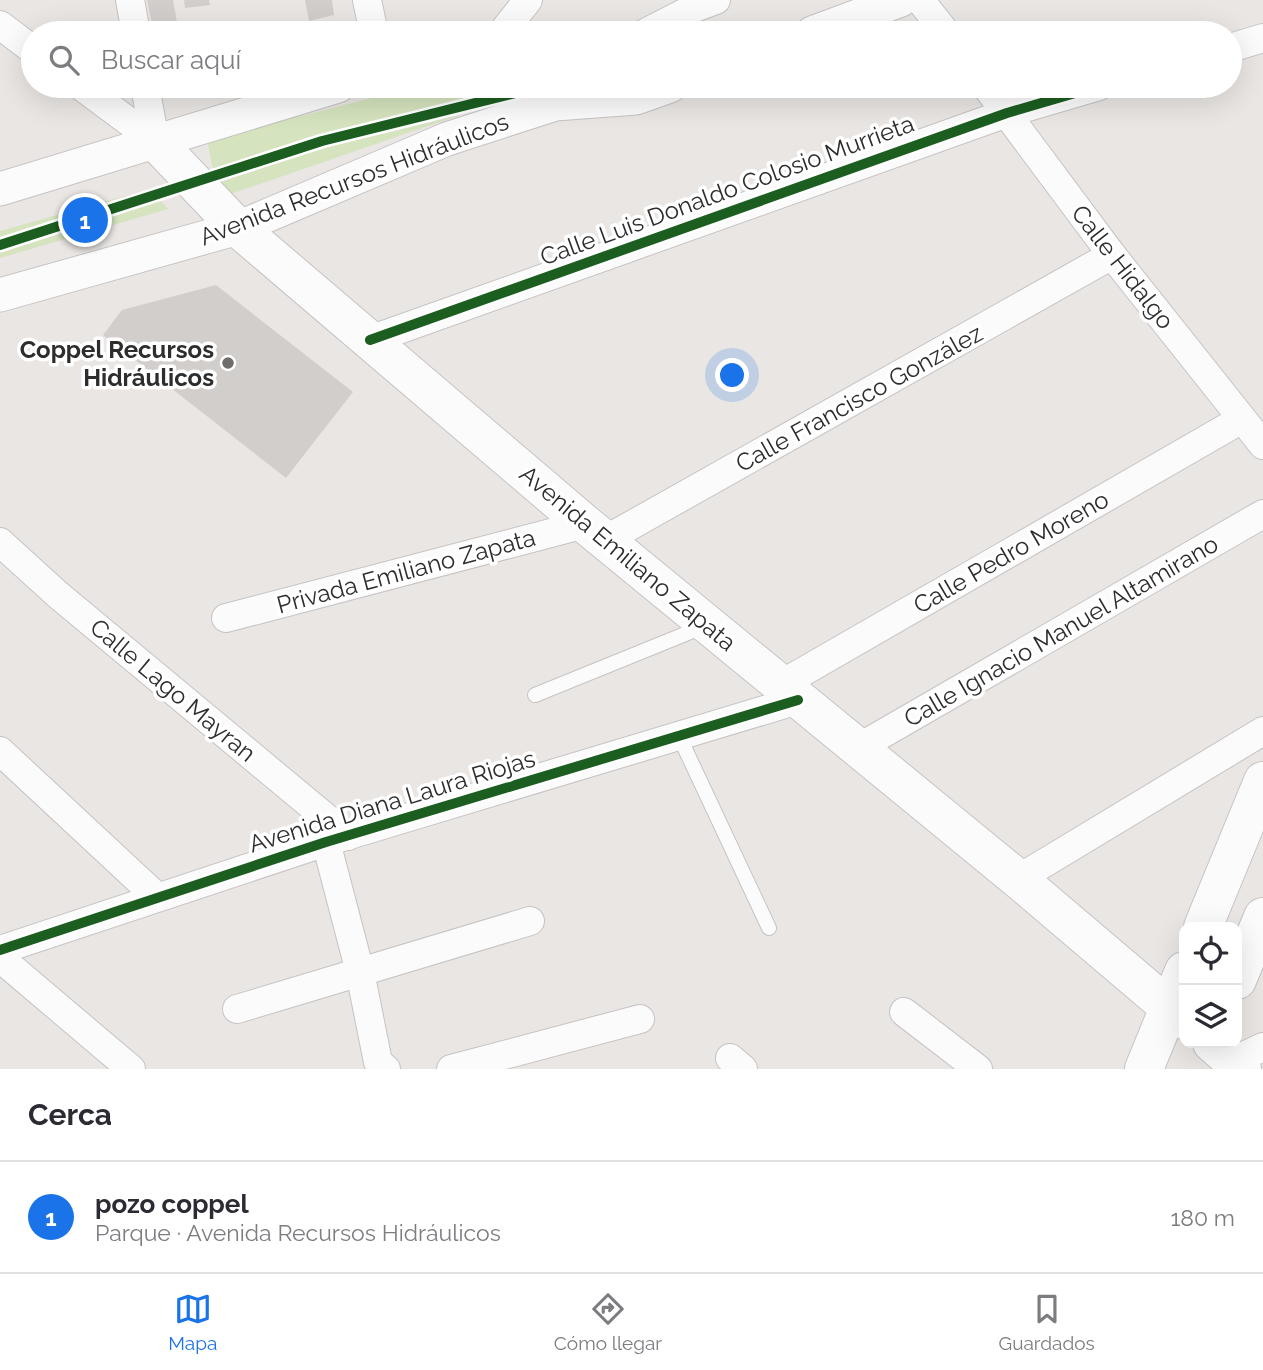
<!DOCTYPE html>
<html lang="es">
<head>
<meta charset="utf-8">
<style>
	:root { --surface:#fff; --page:#f2f2f3; --text:#2b2b33; --muted:#7c7c81; --line:#e1e1e2; --accent:#1a73e8 }
	body { margin:0; font-family:Raleway,sans-serif; background:var(--page); color:var(--text) }
	.controls { position:absolute; right:21px; bottom:21px; display:grid; overflow:hidden; border-radius:14px; box-shadow:0 7px 28px #0002 }
	.controls button { width:63px; height:63px; display:grid; place-items:center; padding:0; border:0; border-bottom:2px solid var(--line); background:var(--surface); color:var(--text); font:35px sans-serif }
	.you { position:absolute; left:733px; top:376px; width:24px; height:24px; margin:-18px; border:5px solid #fff; border-radius:50%; background:#1a73e8; box-shadow:0 0 0 10px #1a73e833 }
	.badge { display:grid; place-items:center; width:46px; height:46px; border-radius:50%; background:var(--accent); color:#fff; font-size:23px; font-weight:700 }
	.pin { position:absolute; translate:-50% -50%; border:4px solid #fff; box-shadow:0 2px 7px #0006 }
	.list { margin:0; padding:0; list-style:none }
	h2 { display:flex; justify-content:space-between; align-items:center; height:91px; margin:0; padding:0 28px; font-size:30px }
	h2 small { font-size:23px; font-weight:400; color:var(--muted) }
	.list li { display:grid; grid-template-columns:46px 1fr auto; gap:21px; align-items:center; box-sizing:border-box; height:112px; padding:0 28px; border-top:2px solid var(--line) }
	.list b { display:block; font-size:26px; white-space:nowrap }
	.list p { margin:0; font-size:23px; white-space:nowrap; color:var(--muted) }
	.list em { font-size:23px; font-style:normal; color:var(--muted) }
	.icon { flex:none; width:38px; height:38px; fill:none; stroke:currentColor; stroke-width:2; stroke-linecap:round; stroke-linejoin:round }
	.map { position:relative; flex:none; width:1263px; height:1069px; overflow:hidden }
	.search { position:absolute; background:var(--surface); box-shadow:0 7px 28px #0002; left:21px; right:21px; top:21px; height:77px; display:flex; align-items:center; gap:18px; box-sizing:border-box; padding:0 24px; border-radius:38px; color:var(--muted); font-size:26px }
	.sheet { height:203px; background:var(--surface) }
	nav { display:flex; justify-content:space-around; align-items:center; box-sizing:border-box; height:98px; border-top:2px solid var(--line); background:var(--surface); font-size:19px; color:var(--muted) }
	nav a { display:grid; justify-items:center; gap:4px }
	nav .on { color:var(--accent) }
	.map>svg:first-child { display:block }
	.green { fill:#d5e3be }
	.building { fill:#d1cecc }
	.lines { fill:none; stroke-linecap:round; stroke-linejoin:round }
	.service-casing { stroke:#c5c3c3; stroke-width:16 }
	.minor-casing { stroke:#c5c3c3; stroke-width:30 }
	.tertiary-casing { stroke:#c5c3c3; stroke-width:35 }
	.secondary-casing { stroke:#c5c3c3; stroke-width:40 }
	.service { stroke:#fcfbfb; stroke-width:14 }
	.minor { stroke:#fcfbfb; stroke-width:28 }
	.tertiary { stroke:#fcfbfb; stroke-width:33 }
	.secondary { stroke:#fcfbfb; stroke-width:38 }
	.cycleway-casing { stroke:#fff; stroke-width:15 }
	.cycleway { stroke:#1b5e20; stroke-width:10 }
	.poi-dot { fill:#6f6e6d; stroke:#fff; stroke-width:2.5 }
	.labels { text-anchor:middle; dominant-baseline:central; stroke-width:7; stroke-linejoin:round; paint-order:stroke }
	.street-label { font-size:24px; fill:#2d2d2d; stroke:#fff }
	.poi-label { font-size:24px; font-weight:bold; fill:#2d2d2d; stroke:#fff; text-anchor:end }
</style>
</head>
<body>
<div class="map">
<svg width="1263" height="1069" viewBox="0 0 1263 1069">
	<rect width="100%" height="100%" fill="#eae6e3"/>
	<g class="green">
		<polygon points="419,86 544,86 219,198 207,140"/>
		<polygon points="150,189 168,209 0,258 0,231"/>
	</g>
	<g class="building">
		<polygon points="147,0 173,0 179,33 154,33"/>
		<polygon points="184,0 209,0 210,5 185,8"/>
		<polygon points="305,0 332,0 334,15 309,21"/>
		<polygon points="216,285 353,392 286,478 103,335 122,310"/>
	</g>
	<g class="lines">
		<g class="service-casing">
			<g id="service">
				<polyline points="535,695 705,626"/>
				<polyline points="679,736 769,928"/>
			</g>
		</g>
		<g class="minor-casing">
			<g id="minor">
				<polyline points="130,0 136,33"/>
				<polyline points="367,0 374,33"/>
				<polyline points="920,0 946,33"/>
				<polyline points="0,25 33,50"/>
				<polyline points="502,33 528,0"/>
				<polyline points="645,33 692,9 716,0"/>
				<polyline points="1230,48 1263,38"/>
				<polyline points="81,86 155,141"/>
				<polyline points="145,86 155,141"/>
				<polyline points="986,86 1112,255 1263,445"/>
				<polyline points="370,340 1007,113 1099,86"/>
				<polyline points="605,540 1112,255"/>
				<polyline points="0,542 57,594 348,836"/>
				<polyline points="226,618 585,524"/>
				<polyline points="780,685 1242,419"/>
				<polyline points="858,748 1263,514"/>
				<polyline points="0,751 157,897"/>
				<polyline points="326,842 360,972 378,1062 386,1069"/>
				<polyline points="1018,879 1263,731"/>
				<polyline points="0,950 326,842 798,700"/>
				<polyline points="0,958 131,1069"/>
				<polyline points="237,1009 530,921"/>
				<polyline points="904,1012 978,1069"/>
				<polyline points="730,1058 743,1069"/>
				<polyline points="1233,1061 1263,1047"/>
				<polyline points="451,1069 640,1019"/>
			</g>
		</g>
		<g class="tertiary-casing">
			<g id="tertiary">
				<polyline points="812,33 901,0"/>
				<polyline points="0,189 338,86"/>
				<polyline points="0,295 238,228 447,139 555,104 636,98 670,86"/>
			</g>
		</g>
		<g class="secondary-casing">
			<g id="secondary">
				<polyline points="155,141 238,228 585,524 1018,879 1184,1020"/>
				<polyline points="1203,927 1263,781"/>
				<polyline points="1237,980 1263,917"/>
				<polyline points="1212,1043 1242,1069"/>
				<polyline points="1144,1069 1184,971"/>
			</g>
		</g>
		<use href="#service" class="service"/>
		<use href="#minor" class="minor"/>
		<use href="#tertiary" class="tertiary"/>
		<use href="#secondary" class="secondary"/>
		<g class="cycleway-casing">
			<g id="cycleway">
				<polyline points="0,245 322,141 536,88"/>
				<polyline points="370,340 1007,113 1099,86"/>
				<polyline points="0,950 326,842 798,700"/>
			</g>
		</g>
		<use href="#cycleway" class="cycleway"/>
	</g>
	<circle class="poi-dot" cx="228" cy="363" r="7"/>
	<g class="labels">
		<g class="street-label">
			<text transform="translate(354 179) rotate(-21)">Avenida Recursos Hidráulicos</text>
			<text transform="translate(727 190) rotate(-20)">Calle Luis Donaldo Colosio Murrieta</text>
			<text transform="translate(1123 267) rotate(52)">Calle Hidalgo</text>
			<text transform="translate(859 398) rotate(-29)">Calle Francisco González</text>
			<text transform="translate(1011 552) rotate(-30)">Calle Pedro Moreno</text>
			<text transform="translate(628 558) rotate(40)">Avenida Emiliano Zapata</text>
			<text transform="translate(406 571) rotate(-15)">Privada Emiliano Zapata</text>
			<text transform="translate(1061 631) rotate(-30)">Calle Ignacio Manuel Altamirano</text>
			<text transform="translate(173 690) rotate(40)">Calle Lago Mayran</text>
			<text transform="translate(392 801) rotate(-17)">Avenida Diana Laura Riojas</text>
		</g>
		<g class="poi-label">
			<text x="214" y="349">Coppel Recursos<tspan x="214" dy="28">Hidráulicos</tspan></text>
		</g>
	</g>
</svg>
<div class="controls">
<button><svg class="icon" aria-label="locate" viewBox="0 0 24 24"><circle cx="12" cy="12" r="6"/><path d="M12 2v4M12 18v4M2 12h4M18 12h4"/></svg></button>
<button><svg class="icon" aria-label="layers" viewBox="0 0 24 24"><path d="M12 4l9 5-9 5-9-5zM3 14l9 5 9-5"/></svg></button>
</div>
<div class="you"></div>
<div class="pin badge" style="left:85px;top:220px">1</div>
<div class="search"><svg class="icon" aria-label="search" viewBox="0 0 24 24"><circle cx="10" cy="10" r="6"/><path d="M15 15l6 6"/></svg>Buscar aquí</div>
</div>
<section class="sheet">
<h2>Cerca<small></small></h2>
<ul class="list">
<li><span class="badge">1</span><div><b>pozo coppel</b><p>Parque · Avenida Recursos Hidráulicos</p></div><em>180 m</em></li>
</ul>
</section>
<nav>
<a class="on"><svg class="icon" aria-label="map" viewBox="0 0 24 24"><path d="M3 6l6-2 6 2 6-2v14l-6 2-6-2-6 2zM9 4v14M15 6v14"/></svg>Mapa</a>
<a><svg class="icon" aria-label="directions" viewBox="0 0 24 24"><path d="M12 3l9 9-9 9-9-9zM9 14v-3h6M13 9l2 2-2 2"/></svg>Cómo llegar</a>
<a><svg class="icon" aria-label="saved" viewBox="0 0 24 24"><path d="M7 4h10v16l-5-4-5 4z"/></svg>Guardados</a>
</nav>
</body>
</html>
